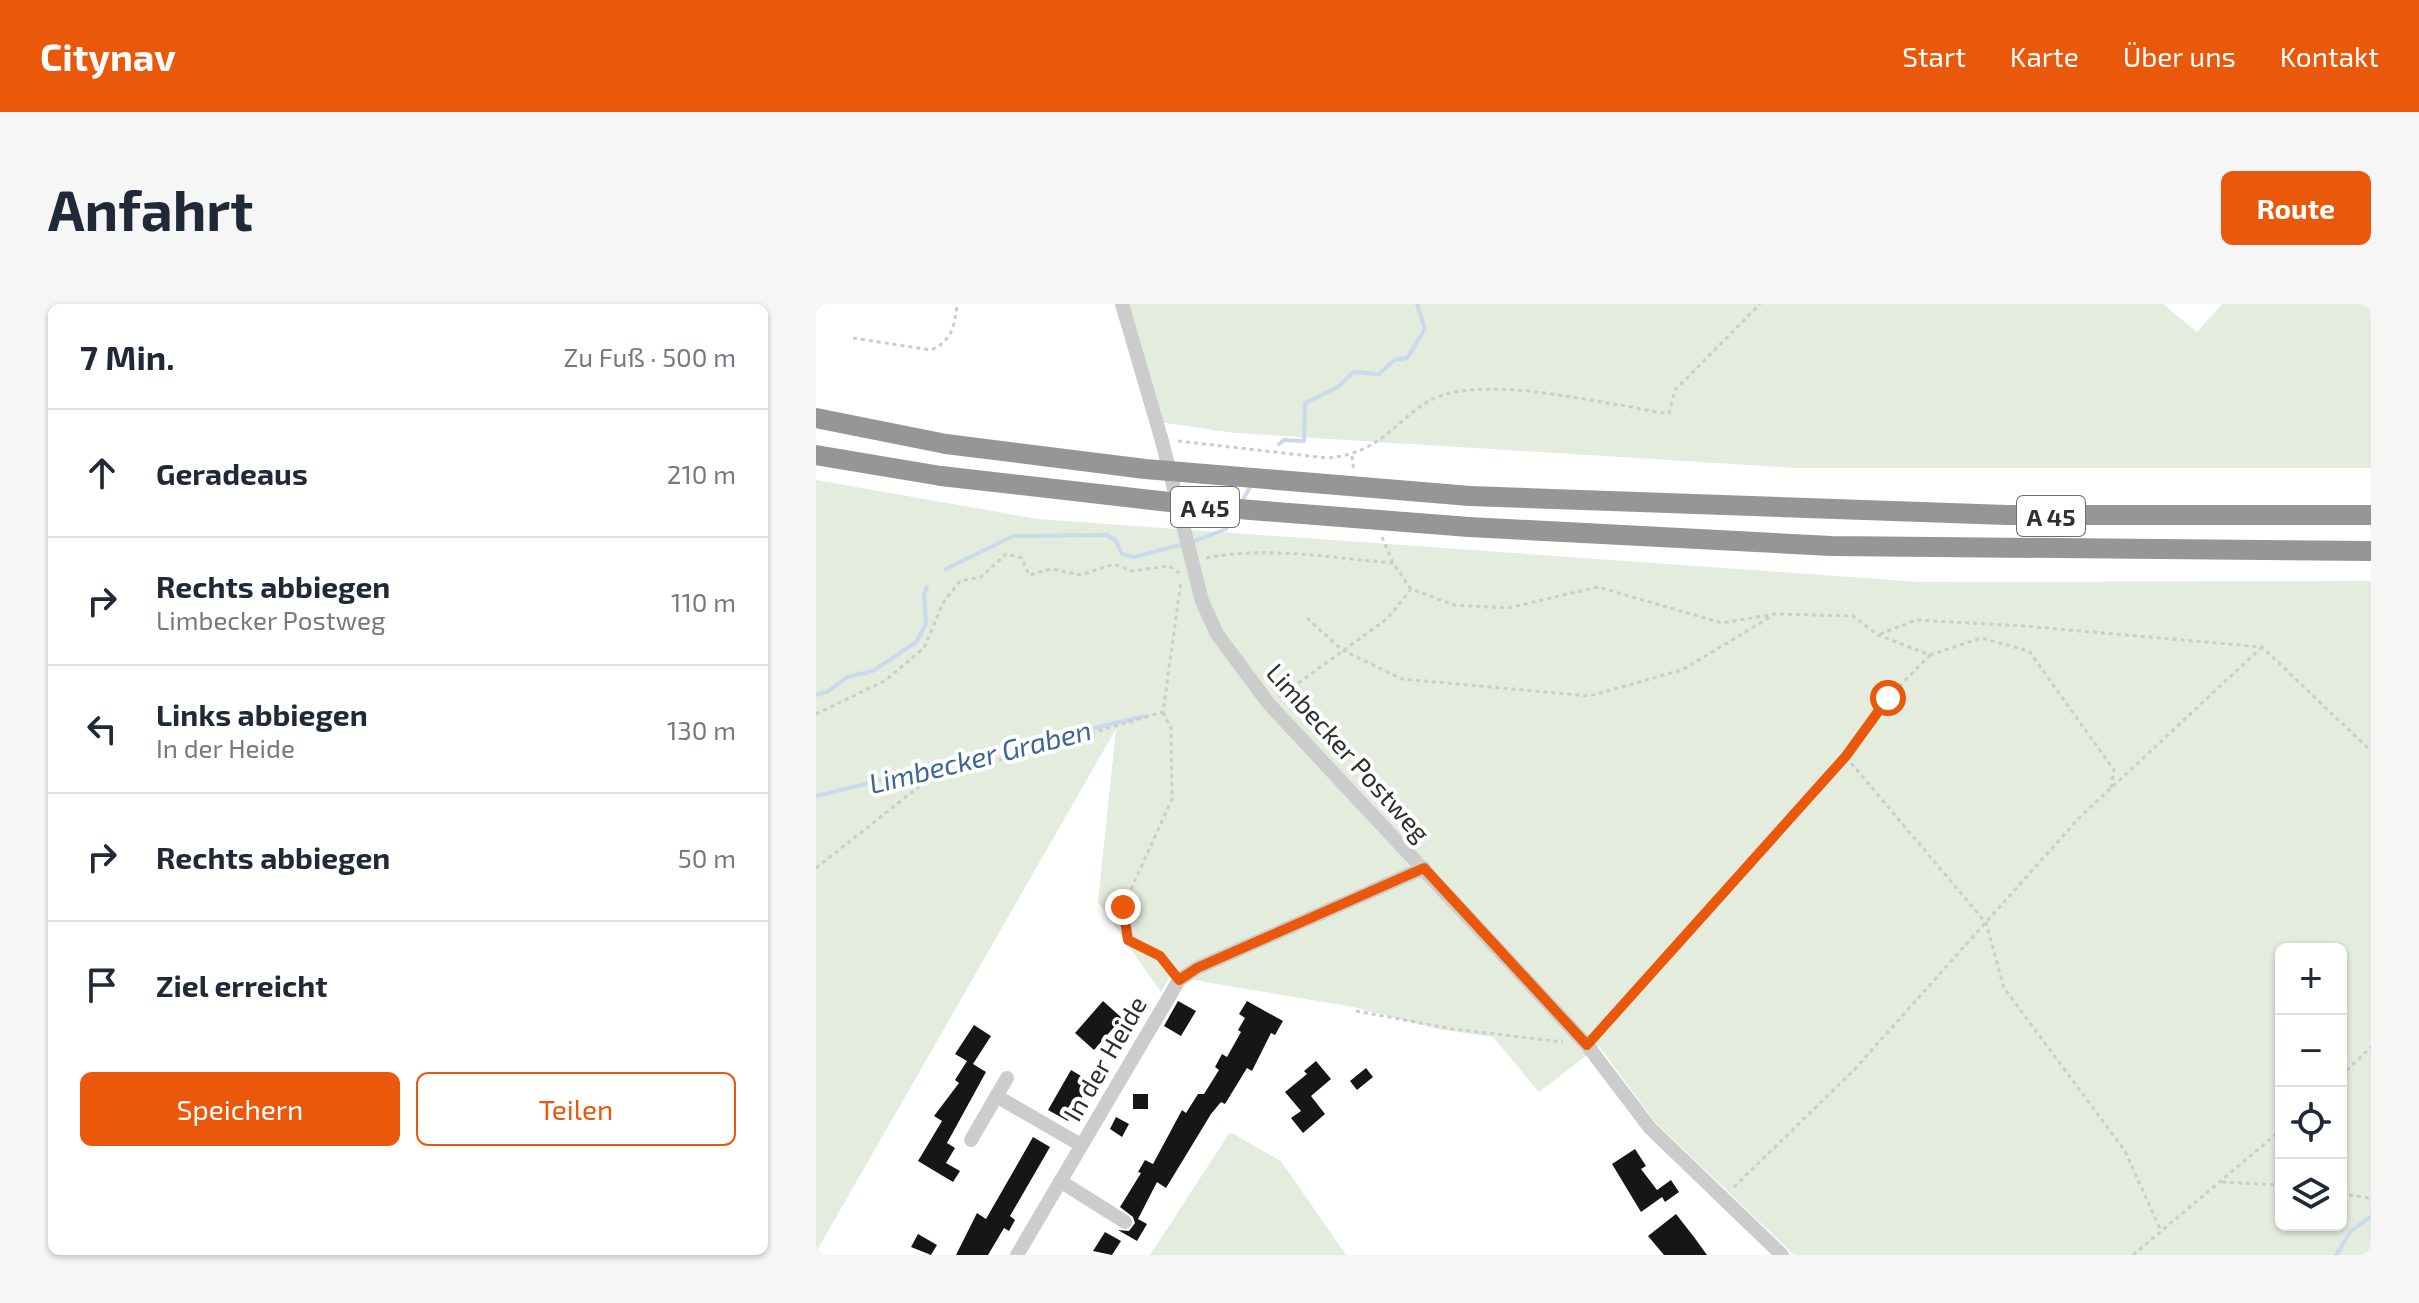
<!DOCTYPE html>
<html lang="de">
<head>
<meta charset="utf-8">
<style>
	:root { --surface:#fff; --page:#f6f6f7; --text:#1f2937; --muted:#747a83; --line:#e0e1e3; --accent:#ea580c }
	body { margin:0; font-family:"Exo 2",sans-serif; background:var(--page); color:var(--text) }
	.controls { position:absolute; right:24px; bottom:24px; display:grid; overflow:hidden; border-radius:12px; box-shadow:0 2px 6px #0004 }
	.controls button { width:72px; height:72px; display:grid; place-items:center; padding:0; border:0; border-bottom:2px solid var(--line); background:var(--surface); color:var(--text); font:40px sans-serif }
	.stop { position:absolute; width:24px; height:24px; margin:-18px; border:6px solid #ea580c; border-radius:50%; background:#fff }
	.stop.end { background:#ea580c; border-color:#fff; box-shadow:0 2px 8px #0008 }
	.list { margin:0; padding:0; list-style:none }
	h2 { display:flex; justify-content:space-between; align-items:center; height:104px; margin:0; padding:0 32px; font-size:34px }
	h2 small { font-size:26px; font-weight:400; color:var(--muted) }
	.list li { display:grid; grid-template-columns:52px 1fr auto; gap:24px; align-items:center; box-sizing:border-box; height:128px; padding:0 32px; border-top:2px solid var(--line) }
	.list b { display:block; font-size:30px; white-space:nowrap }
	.list p { margin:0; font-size:26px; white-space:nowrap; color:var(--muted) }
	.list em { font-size:26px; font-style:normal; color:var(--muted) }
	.actions { display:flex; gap:16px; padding:24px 32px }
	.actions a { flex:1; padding:18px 0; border:2px solid var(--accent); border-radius:12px; text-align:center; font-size:28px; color:var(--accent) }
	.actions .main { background:var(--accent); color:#fff }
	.icon { flex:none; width:44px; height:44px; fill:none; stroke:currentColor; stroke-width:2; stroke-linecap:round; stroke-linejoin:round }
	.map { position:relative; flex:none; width:1555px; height:951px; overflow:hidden; border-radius:12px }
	header { display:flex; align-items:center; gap:48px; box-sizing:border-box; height:112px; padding:0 40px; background:var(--accent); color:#fff }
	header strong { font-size:38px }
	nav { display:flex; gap:44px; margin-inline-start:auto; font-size:28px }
	.intro { display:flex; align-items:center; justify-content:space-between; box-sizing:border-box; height:192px; padding:0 48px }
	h1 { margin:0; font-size:56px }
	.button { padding:20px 36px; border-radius:12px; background:var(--accent); color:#fff; font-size:28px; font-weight:700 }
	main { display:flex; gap:48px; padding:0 48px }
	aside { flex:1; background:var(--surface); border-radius:12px; box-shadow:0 2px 6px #0004 }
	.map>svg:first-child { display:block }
	.green { fill:#e3ecdd; fill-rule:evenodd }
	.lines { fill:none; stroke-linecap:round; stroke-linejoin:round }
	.stream { stroke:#c9daec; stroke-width:4 }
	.building { fill:#161616 }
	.path { stroke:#ccc; stroke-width:3; stroke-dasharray:4 4; stroke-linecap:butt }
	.minor { stroke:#ccc; stroke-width:14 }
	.highway { stroke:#969696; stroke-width:20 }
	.highway-bridge { stroke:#969696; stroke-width:20 }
	.route { stroke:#ea580c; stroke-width:10 }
	.labels { text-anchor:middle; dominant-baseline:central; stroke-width:8; stroke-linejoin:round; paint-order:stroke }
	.shield { fill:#fff; stroke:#6d6d6d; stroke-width:2 }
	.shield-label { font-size:24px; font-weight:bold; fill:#2f2f2f }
	.street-label { font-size:26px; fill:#2f2f2f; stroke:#fff }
	.water-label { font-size:28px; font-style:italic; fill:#3c6692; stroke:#fff }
</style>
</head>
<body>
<header>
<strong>Citynav</strong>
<nav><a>Start</a><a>Karte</a><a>Über uns</a><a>Kontakt</a></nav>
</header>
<div class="intro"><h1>Anfahrt</h1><a class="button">Route</a></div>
<main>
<aside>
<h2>7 Min.<small>Zu Fuß · 500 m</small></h2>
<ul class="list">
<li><svg class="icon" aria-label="ahead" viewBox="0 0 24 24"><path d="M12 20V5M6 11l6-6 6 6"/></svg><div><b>Geradeaus</b></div><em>210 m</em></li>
<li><svg class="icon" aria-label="right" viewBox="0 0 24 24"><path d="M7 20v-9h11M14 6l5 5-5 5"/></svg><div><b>Rechts abbiegen</b><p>Limbecker Postweg</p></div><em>110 m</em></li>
<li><svg class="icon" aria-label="left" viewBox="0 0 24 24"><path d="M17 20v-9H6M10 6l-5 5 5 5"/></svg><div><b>Links abbiegen</b><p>In der Heide</p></div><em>130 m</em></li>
<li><svg class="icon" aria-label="right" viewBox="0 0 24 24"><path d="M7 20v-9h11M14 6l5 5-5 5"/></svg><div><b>Rechts abbiegen</b></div><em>50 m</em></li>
<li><svg class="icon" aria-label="arrive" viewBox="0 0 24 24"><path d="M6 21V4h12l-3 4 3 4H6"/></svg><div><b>Ziel erreicht</b></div></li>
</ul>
<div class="actions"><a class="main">Speichern</a><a>Teilen</a></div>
</aside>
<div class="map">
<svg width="1555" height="951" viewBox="0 0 1555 951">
	<rect width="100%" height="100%" fill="#fff"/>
	<g class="green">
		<polygon points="307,0 1347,0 1381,28 1406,0 1555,0 1555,164 978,164 419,129 342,118"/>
		<path d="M0,176L222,215L1105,278L1555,277V951H978L839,818L783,742L723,788L677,733L622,725L537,703L354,672L345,688L282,598L300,425L0,948ZM1465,645H1525V921H1465Z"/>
		<polygon points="414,828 465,857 530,951 334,951"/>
	</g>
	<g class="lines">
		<g class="stream">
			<polyline points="463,140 468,136 488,137 489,99 522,83 537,68 563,70 578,56 591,54 609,25 601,0"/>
			<polyline points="426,198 435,181"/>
			<polyline points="376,238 410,225 417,212"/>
			<polyline points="130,265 197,232 291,231 300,237 306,250 318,253 368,240"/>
			<polyline points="0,391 11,388 31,373 57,367 100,338 110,320 108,291 111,283"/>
			<polyline points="0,492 328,412"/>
			<polyline points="1520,951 1535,927 1555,913"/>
		</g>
	</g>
	<g class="building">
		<polygon points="287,697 306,714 278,746 259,729"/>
		<polygon points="362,697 380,707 365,732 348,722"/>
		<polygon points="431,697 467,717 459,731 455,729 436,767 431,764 409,800 405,798 395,810 350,884 341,878 322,915 331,920 321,937 302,926 313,927 319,919 317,913 304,903 325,869 322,868 329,856 337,860 366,806 370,809 382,790 388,790 403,766 399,763 406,750 411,753 425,728 422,726 429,714 423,710"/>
		<polygon points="158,721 175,732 157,760 170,768 131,839 139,844 130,859 144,867 137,878 102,857 126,817 118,812 143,779 139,776 151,757 139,750"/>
		<polygon points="500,757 515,775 495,792 509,810 487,829 475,814 485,807 469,788 491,770 488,767"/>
		<polygon points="550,764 557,773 541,786 534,777"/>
		<polygon points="255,766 275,778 252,817 232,806"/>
		<rect x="317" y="790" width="15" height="15"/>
		<polygon points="300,813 313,820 306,833 294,825"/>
		<polygon points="217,833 234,843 194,912 199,916 193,927 188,924 172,951 140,951 161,909 170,915"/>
		<polygon points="819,845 830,862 825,865 841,886 855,876 863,888 849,898 846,893 825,908 796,860"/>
		<polygon points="860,910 878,933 891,951 848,951 832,932"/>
		<polygon points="289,928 305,937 296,951 277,947"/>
		<polygon points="102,930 121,941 115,951 95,943"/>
	</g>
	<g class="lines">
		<g class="path">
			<path d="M37,34L115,46C136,37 139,21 141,0"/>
			<path d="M362,137L511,154C577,149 586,97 639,88C692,79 752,93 804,101C820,103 837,109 853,109L859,86L944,0"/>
			<polyline points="536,152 538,168"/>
			<polyline points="566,233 577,259 595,285 638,301 692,304 782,283 906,319 959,310 1037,312 1062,331 1114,351 1165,334 1213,347 1298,466 1295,484"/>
			<path d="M390,254C451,242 516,254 577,259"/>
			<polyline points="491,314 526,346 586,375 773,392 866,366 956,312"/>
			<polyline points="1064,330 1100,316 1208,322 1446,343 1555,447"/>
			<polyline points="463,393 572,314 595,285"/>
			<polyline points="347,408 355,424 356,495 307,603 312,636 344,652 354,664"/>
			<polyline points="0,410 70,376 108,344 127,299 144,277 165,273 190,250 206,254 213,271 235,265 265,271 298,260 316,267 353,262 366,271"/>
			<polyline points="1030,453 1170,619 1188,684 1309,847 1345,927"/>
			<polyline points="0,564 110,477 347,408 365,277"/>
			<polyline points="540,707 637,725 747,738"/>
			<polyline points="779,732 912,587 1030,452 1072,394 1114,351"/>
			<polyline points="1525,772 1555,743"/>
			<polyline points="1406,878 1465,881"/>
			<polyline points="918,883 1038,766 1263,514 1446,343"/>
			<polyline points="1525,890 1555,894"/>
			<polyline points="1317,951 1465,826"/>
		</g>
		<g class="minor">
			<polyline points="306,0 346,137 386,297 401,330 453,400 771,741 834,824 966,951"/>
			<polyline points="180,792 265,841"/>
			<polyline points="155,836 191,774"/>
			<polyline points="244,877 309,918"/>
			<polyline points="201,951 363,676 381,664 608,564"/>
		</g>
		<g class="highway">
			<polyline points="0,114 130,140"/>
			<polyline points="0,151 125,172"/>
			<polyline points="654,192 1191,211 1555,211"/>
			<polyline points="653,223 1015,242 1555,247"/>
		</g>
		<g class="highway-bridge">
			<polyline points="130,140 329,165 654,192"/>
			<polyline points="125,172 397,203 653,223"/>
		</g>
	</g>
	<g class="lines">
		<polyline class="route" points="307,603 312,636 344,652 363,676 381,664 608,564 771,741 1030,452 1072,394"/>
	</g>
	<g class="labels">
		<g class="shield">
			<rect x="355" y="183" width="68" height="40" rx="6"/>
			<rect x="1201" y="192" width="68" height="40" rx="6"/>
		</g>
		<g class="shield-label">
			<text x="389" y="203">A 45</text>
			<text x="1235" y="212">A 45</text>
		</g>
		<g class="street-label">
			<text transform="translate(533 448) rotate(48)">Limbecker Postweg</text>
			<text transform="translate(288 754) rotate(-60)">In der Heide</text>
		</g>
		<g class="water-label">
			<text transform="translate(164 452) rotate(-14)">Limbecker Graben</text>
		</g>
	</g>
</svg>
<div class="controls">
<button>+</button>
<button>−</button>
<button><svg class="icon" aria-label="locate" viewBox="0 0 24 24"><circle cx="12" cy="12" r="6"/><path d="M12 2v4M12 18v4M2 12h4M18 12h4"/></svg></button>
<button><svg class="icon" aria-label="layers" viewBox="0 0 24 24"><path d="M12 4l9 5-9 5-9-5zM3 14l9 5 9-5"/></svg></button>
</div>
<div class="stop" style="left:1072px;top:394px"></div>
<div class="stop end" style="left:307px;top:603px"></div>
</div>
</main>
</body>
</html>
